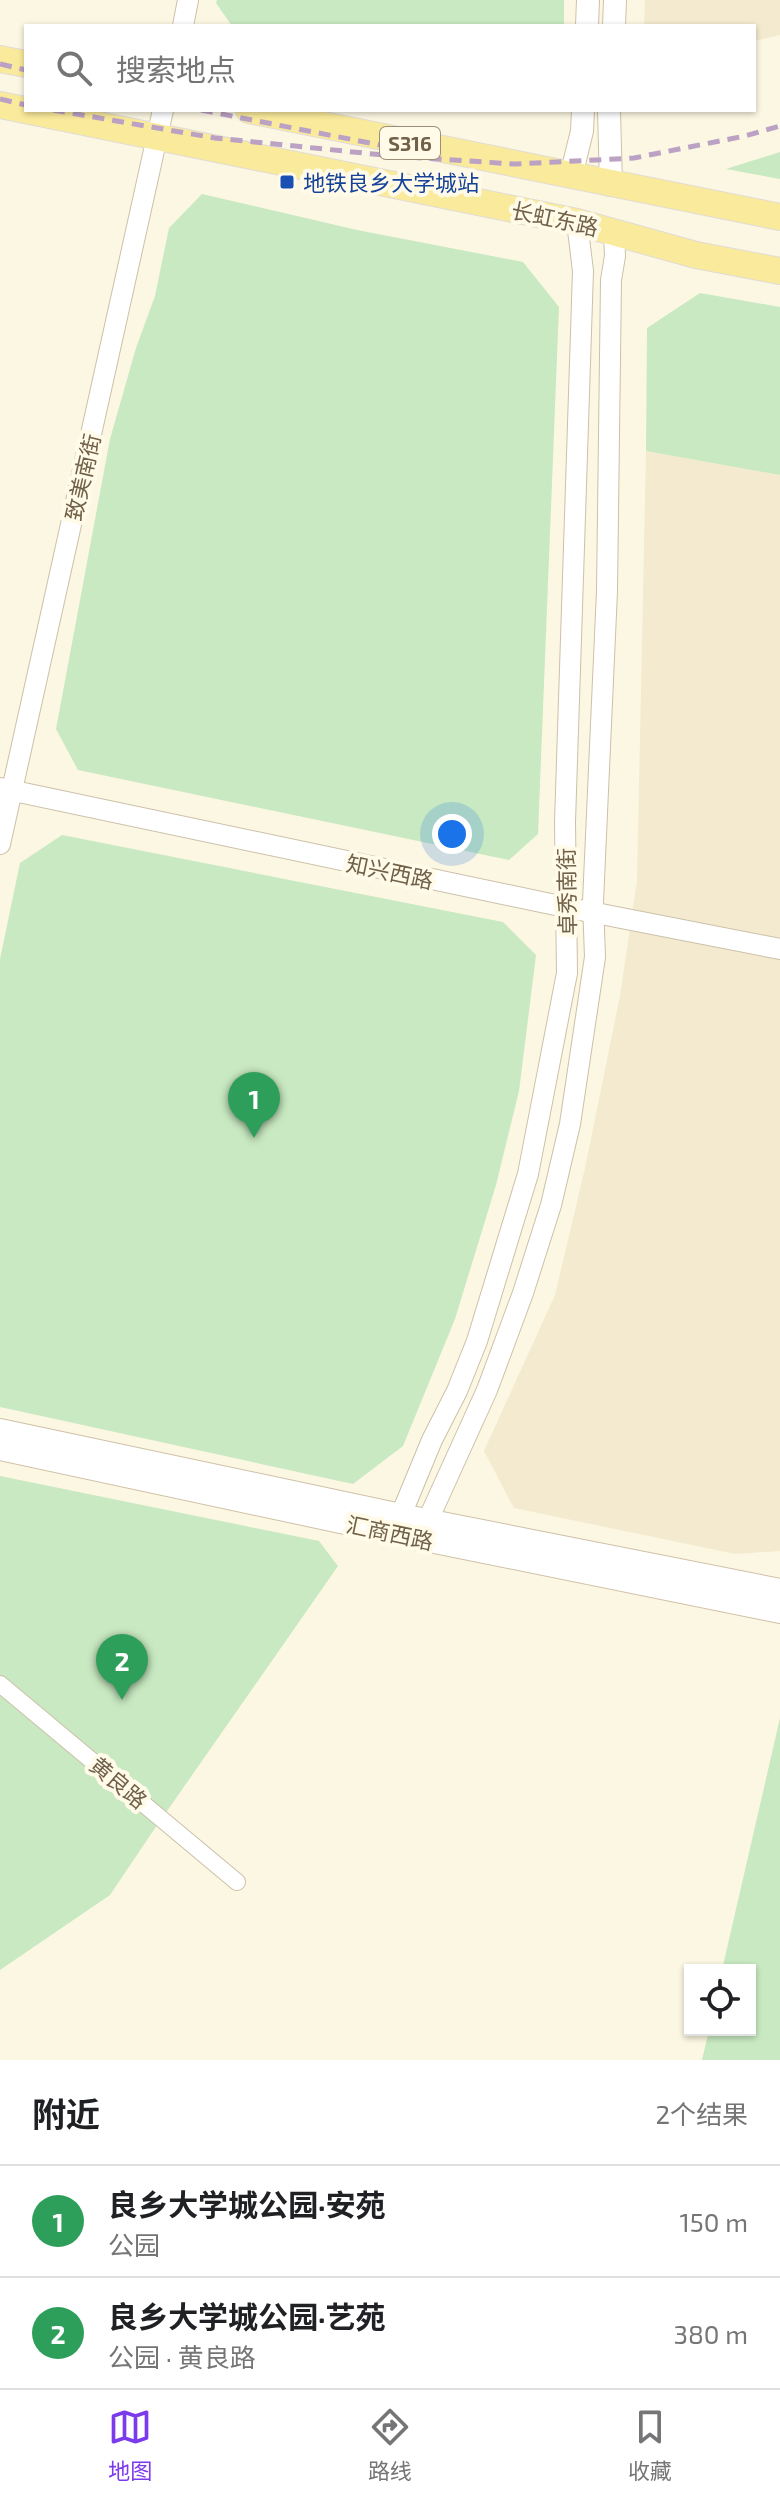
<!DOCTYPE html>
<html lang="zh">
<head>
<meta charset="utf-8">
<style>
	:root { --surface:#fff; --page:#f6f6f6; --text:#202124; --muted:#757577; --line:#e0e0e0; --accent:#7c3aed }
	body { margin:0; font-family:"Exo 2","Noto Sans SC",sans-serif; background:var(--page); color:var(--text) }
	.controls { position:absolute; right:24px; bottom:24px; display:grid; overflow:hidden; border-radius:0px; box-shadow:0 2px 6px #0004 }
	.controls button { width:72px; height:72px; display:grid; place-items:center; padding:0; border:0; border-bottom:2px solid var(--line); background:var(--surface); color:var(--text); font:40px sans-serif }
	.you { position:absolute; left:452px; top:834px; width:28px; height:28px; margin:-20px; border:6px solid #fff; border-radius:50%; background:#1a73e8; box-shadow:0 0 0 12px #1a73e833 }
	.badge { display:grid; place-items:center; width:52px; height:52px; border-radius:50%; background:var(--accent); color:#fff; font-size:26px; font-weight:700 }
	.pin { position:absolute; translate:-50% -66px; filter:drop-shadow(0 2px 4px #0008) }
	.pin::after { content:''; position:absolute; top:42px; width:28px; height:24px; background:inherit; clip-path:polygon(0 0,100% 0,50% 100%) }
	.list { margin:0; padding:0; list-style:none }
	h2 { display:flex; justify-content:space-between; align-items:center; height:104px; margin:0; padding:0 32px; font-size:34px }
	h2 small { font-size:26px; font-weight:400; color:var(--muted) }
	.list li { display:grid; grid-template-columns:52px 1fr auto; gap:24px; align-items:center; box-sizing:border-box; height:112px; padding:0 32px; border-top:2px solid var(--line) }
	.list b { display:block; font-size:30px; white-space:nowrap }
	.list p { margin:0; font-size:26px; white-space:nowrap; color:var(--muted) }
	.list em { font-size:26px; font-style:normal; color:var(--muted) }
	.icon { flex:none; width:44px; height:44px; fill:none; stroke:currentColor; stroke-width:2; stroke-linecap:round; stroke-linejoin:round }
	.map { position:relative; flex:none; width:780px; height:2060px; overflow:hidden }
	.search { position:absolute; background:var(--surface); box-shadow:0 2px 6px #0004; left:24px; right:24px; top:24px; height:88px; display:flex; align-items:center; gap:20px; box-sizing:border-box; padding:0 28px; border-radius:0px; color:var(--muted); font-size:30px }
	.sheet { height:328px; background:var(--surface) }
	nav { display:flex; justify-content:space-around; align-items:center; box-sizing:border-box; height:112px; border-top:2px solid var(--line); background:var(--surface); font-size:22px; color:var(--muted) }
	nav a { display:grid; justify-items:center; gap:4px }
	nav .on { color:var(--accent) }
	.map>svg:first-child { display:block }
	.residential { fill:#f3ead0 }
	.green { fill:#c8e9c1 }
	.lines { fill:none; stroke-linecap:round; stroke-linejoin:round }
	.minor-casing { stroke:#ccc0a9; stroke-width:18 }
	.tertiary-casing { stroke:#ccc0a9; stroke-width:22 }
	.secondary-casing { stroke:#cfc1a7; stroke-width:24 }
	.primary-casing { stroke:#e0dcd7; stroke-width:28 }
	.minor { stroke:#fff; stroke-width:16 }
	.tertiary { stroke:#fff; stroke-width:20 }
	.secondary { stroke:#fff; stroke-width:22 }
	.primary { stroke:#faea9b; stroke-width:26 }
	.rail { stroke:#bba1c4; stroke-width:5; stroke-dasharray:12 8; stroke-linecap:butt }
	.transit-dot { fill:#1a4fb4; stroke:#fffbe8; stroke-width:3 }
	.labels { text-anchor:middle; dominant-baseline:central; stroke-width:8; stroke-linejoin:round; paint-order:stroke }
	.shield { fill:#fffbe8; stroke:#9c8f79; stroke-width:2 }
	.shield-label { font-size:20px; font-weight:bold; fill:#726149 }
	.transit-label { font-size:22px; fill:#164399; stroke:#fffbe8; text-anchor:start }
	.street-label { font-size:22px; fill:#726149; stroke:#fffbe8 }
</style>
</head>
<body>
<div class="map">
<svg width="780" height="2060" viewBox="0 0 780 2060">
	<rect width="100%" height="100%" fill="#fcf7e2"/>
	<g class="residential">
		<polygon points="645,0 780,0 780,35 754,41 754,26 644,26"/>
		<polygon points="646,451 780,475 780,1551 735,1554 514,1508 484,1451 555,1295 585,1168 620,996 637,881"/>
	</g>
	<g class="green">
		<polygon points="217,0 564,0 564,26 232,26 216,3"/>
		<polygon points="780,152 780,179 726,169"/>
		<polygon points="202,194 357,230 523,262 559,307 538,834 509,860 78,770 56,729 110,439 136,348 155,296 169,228"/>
		<polygon points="700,293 780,307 780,475 646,451 647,328"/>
		<polygon points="62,835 503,922 536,955 519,1091 496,1185 455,1319 403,1446 353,1484 0,1407 0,959 20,863"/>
		<polygon points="0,1476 319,1541 338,1566 151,1834 110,1895 0,1970"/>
		<polygon points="780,1718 780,2060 702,2060 709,2030 750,2030 750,1970 722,1970"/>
	</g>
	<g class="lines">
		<g class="minor-casing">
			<polyline id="minor" points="0,1684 237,1882"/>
		</g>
		<g class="tertiary-casing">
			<g id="tertiary">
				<polyline points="183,26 188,0"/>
				<polyline points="0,788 565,907 780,949"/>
				<polyline points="0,844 163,110"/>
				<polyline points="393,1527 401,1515 432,1440 457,1391 477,1341 528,1174 567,973 565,822 583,271 577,222"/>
				<polyline points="419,1532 428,1520 487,1390 523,1293 551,1205 570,1124 595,957 593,902 607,591 611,280 615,256 614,231"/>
			</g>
		</g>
		<g class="secondary-casing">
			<g id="secondary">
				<polyline points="587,26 588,0"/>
				<polyline points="614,26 615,0"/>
				<polyline points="609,110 611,185"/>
				<polyline points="571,176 582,131 583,110"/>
				<polyline points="0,1430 401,1515 780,1590"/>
				<polyline points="0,1449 415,1538 780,1612"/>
			</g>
		</g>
		<g class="primary-casing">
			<g id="primary">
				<polyline points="0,59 26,64"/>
				<polyline points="0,105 577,222 696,255 780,271"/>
				<polyline points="249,110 780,217"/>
			</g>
		</g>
		<use href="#minor" class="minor"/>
		<use href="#tertiary" class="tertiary"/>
		<use href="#secondary" class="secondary"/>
		<use href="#primary" class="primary"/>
		<g class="rail">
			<polyline points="0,64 26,70"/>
			<polyline points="0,99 26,105"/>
			<polyline points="53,110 215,138 393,156 514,164 634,158 745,136 780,126"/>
			<polyline points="201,110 380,145"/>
		</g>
	</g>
	<rect class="transit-dot" x="279" y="174" width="16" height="16" rx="4"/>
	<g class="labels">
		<rect class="shield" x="380" y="127" width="60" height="32" rx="6"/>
		<g class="shield-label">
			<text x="410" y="143">S316</text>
		</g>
		<g class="transit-label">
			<text x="303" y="182">地铁良乡大学城站</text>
		</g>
		<g class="street-label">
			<text transform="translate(555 218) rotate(12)">长虹东路</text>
			<text transform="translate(82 477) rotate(-77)">致美南街</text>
			<text transform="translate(390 871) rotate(12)">知兴西路</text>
			<text transform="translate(566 892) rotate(-91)">卓秀南街</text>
			<text transform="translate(390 1532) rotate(12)">汇商西路</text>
			<text transform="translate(119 1782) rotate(40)">黄良路</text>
		</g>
	</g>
</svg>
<div class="controls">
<button><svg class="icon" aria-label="locate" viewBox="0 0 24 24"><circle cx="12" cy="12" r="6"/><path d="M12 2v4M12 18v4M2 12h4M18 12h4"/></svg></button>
</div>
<div class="you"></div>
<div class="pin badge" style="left:254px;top:1138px;background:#2e9e5b">1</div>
<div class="pin badge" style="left:122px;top:1700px;background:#2e9e5b">2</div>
<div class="search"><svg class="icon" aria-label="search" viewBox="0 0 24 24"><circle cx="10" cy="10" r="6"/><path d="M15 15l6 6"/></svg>搜索地点</div>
</div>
<section class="sheet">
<h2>附近<small>2个结果</small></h2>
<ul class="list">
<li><span class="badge" style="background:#2e9e5b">1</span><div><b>良乡大学城公园·安苑</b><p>公园</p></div><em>150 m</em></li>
<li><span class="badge" style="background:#2e9e5b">2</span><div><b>良乡大学城公园·艺苑</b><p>公园 · 黄良路</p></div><em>380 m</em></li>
</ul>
</section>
<nav>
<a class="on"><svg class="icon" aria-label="map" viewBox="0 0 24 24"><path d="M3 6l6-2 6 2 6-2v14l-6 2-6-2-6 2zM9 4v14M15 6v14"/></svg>地图</a>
<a><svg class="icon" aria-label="directions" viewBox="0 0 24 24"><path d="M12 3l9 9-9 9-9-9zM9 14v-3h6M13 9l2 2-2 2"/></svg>路线</a>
<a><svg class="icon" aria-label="saved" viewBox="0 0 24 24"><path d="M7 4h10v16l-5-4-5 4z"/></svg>收藏</a>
</nav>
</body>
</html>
